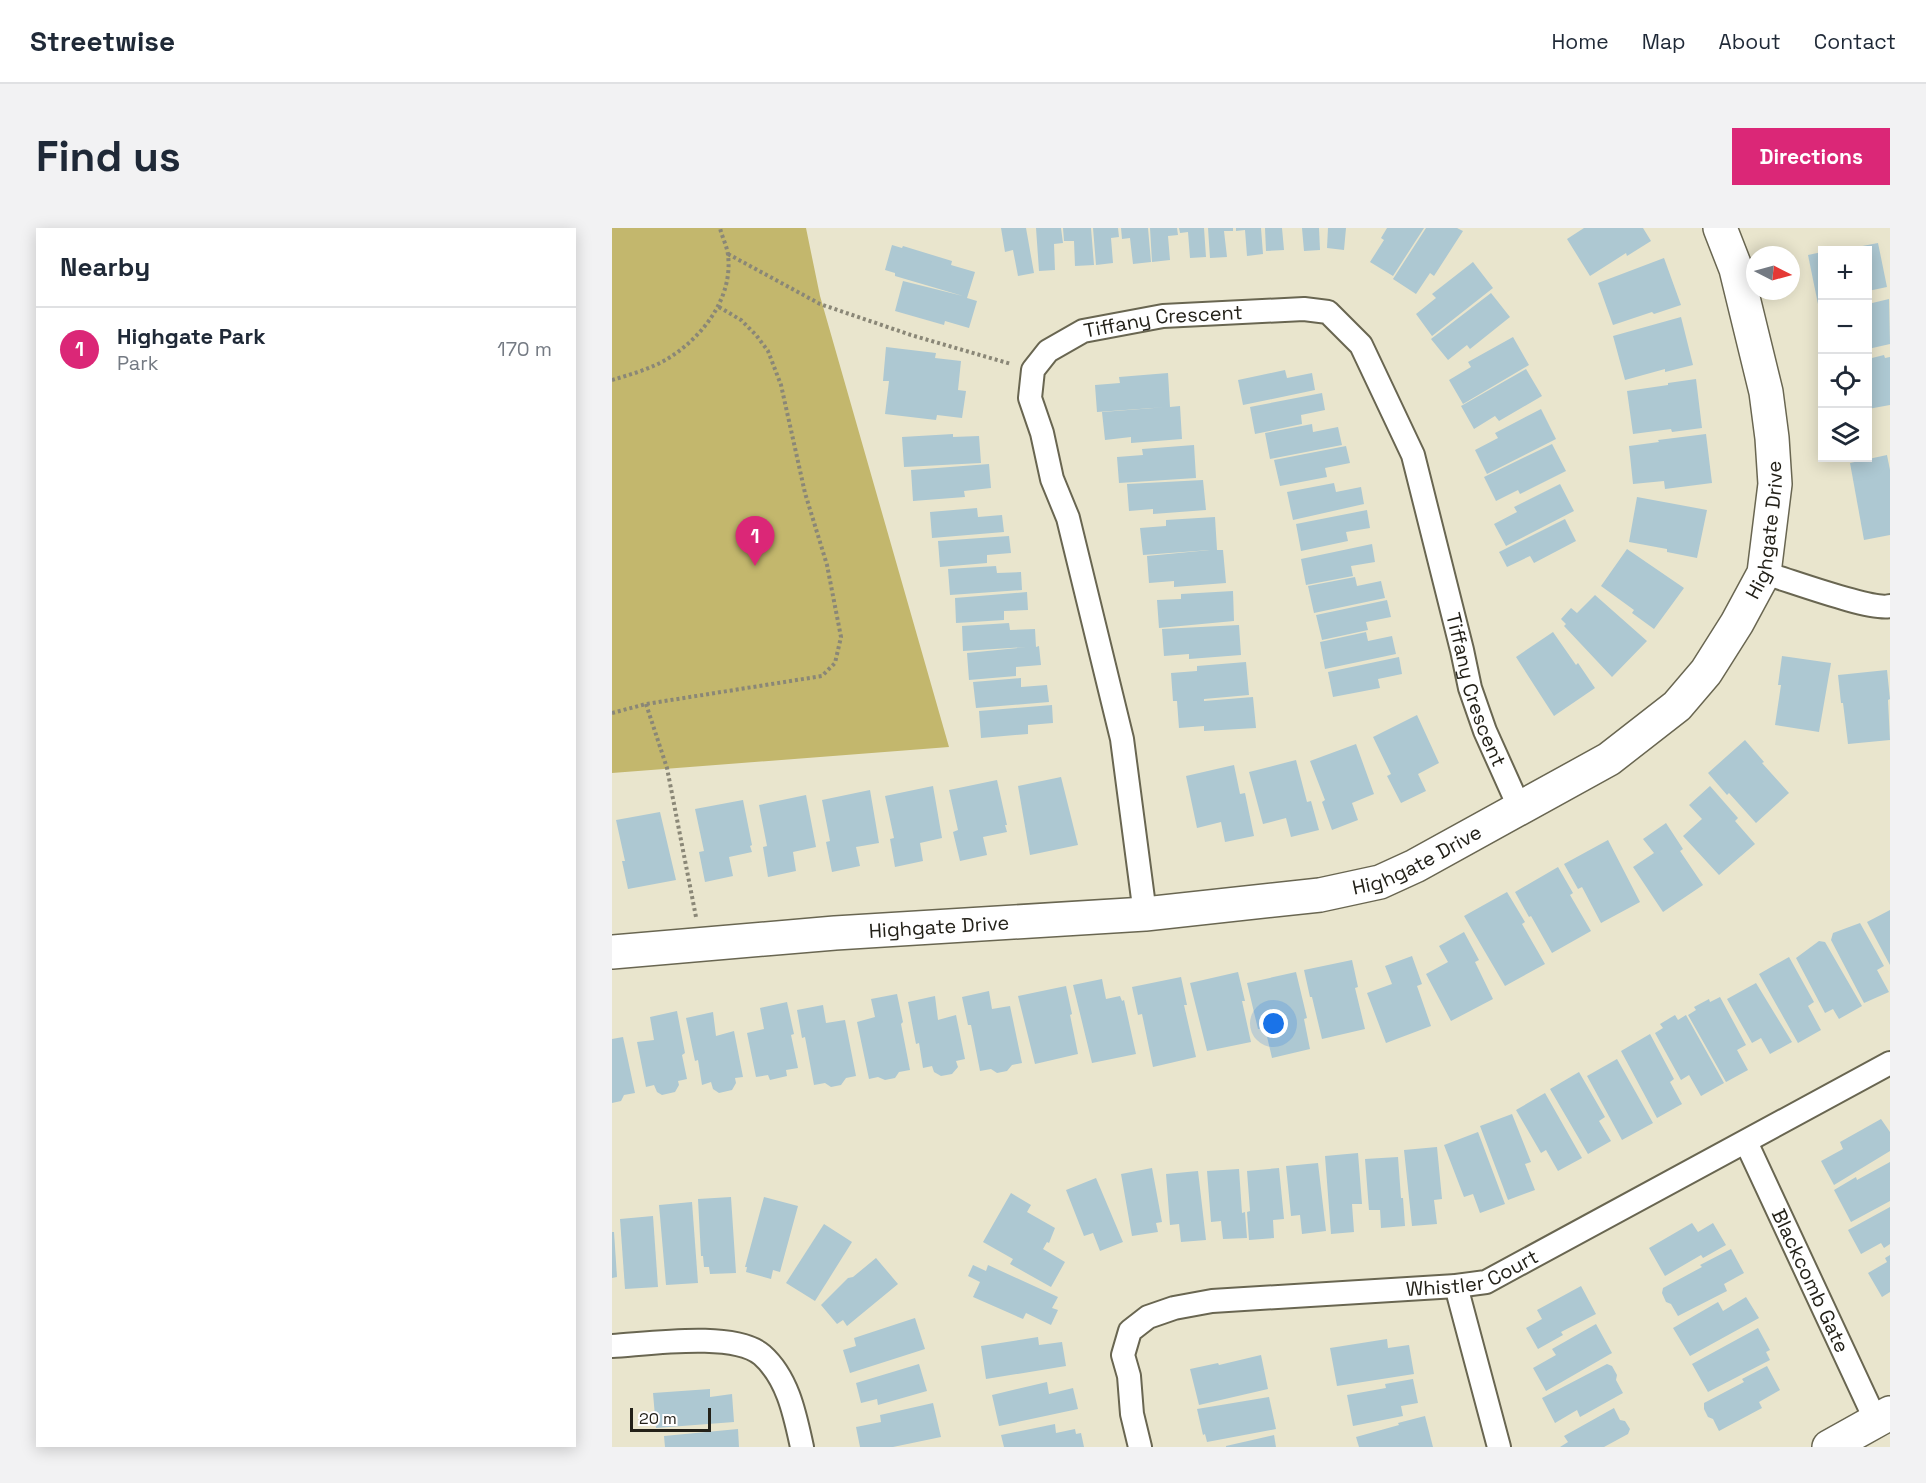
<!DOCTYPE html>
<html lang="en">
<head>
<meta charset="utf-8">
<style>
	:root { --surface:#fff; --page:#f2f2f3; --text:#1f2937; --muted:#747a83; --line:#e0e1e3; --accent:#db2777 }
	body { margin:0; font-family:"Space Grotesk",sans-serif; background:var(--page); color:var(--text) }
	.controls { position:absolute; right:18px; top:18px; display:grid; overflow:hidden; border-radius:0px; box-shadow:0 3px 15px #0003 }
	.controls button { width:54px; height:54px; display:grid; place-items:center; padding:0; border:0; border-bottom:2px solid var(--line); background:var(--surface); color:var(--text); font:30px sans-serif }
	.compass { position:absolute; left:1134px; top:18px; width:54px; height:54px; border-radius:50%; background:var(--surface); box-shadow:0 3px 15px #0003; rotate:96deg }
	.scale { position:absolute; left:18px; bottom:15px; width:81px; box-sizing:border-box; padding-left:6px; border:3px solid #232119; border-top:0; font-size:16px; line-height:21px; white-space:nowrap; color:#232119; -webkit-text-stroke:4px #fff; paint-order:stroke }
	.you { position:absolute; left:662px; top:796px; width:21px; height:21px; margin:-15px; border:4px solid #fff; border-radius:50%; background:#1a73e8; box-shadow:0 0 0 9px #1a73e833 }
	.badge { display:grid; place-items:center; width:39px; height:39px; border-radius:50%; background:var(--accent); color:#fff; font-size:20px; font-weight:700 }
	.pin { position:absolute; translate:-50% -50px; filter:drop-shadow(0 2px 3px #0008) }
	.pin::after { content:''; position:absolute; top:32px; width:21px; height:18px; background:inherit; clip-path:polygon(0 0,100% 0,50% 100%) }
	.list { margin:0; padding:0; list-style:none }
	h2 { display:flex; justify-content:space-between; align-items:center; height:78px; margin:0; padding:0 24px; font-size:26px }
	h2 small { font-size:20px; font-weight:400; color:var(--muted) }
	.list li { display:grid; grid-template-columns:39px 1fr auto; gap:18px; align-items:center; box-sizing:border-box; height:84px; padding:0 24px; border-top:2px solid var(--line) }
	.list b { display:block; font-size:22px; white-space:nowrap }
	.list p { margin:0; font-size:20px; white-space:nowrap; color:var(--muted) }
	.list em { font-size:20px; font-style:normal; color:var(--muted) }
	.icon { flex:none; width:33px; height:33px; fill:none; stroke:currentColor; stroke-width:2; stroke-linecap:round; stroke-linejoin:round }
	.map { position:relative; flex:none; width:1278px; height:1219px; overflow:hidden; border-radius:0px }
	header { display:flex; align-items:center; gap:36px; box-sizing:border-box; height:84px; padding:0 30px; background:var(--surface); border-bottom:2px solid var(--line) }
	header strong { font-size:28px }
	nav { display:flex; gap:33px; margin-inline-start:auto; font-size:21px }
	.intro { display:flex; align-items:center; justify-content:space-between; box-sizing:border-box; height:144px; padding:0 36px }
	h1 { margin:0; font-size:42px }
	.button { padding:15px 27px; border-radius:0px; background:var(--accent); color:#fff; font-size:21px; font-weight:700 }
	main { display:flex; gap:36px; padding:0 36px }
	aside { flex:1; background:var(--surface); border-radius:0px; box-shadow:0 3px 15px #0003 }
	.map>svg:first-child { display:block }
	.green { fill:#c3b76d }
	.building { fill:#adc8d2 }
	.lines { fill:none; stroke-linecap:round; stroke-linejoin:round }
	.street-casing { stroke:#696651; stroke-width:26 }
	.secondary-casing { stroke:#696651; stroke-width:36 }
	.path { stroke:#8a8777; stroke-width:4; stroke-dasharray:3 3; stroke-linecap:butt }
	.street { stroke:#fff; stroke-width:22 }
	.secondary { stroke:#fff; stroke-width:33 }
	.labels { text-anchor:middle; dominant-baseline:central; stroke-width:4.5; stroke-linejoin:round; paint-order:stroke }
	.street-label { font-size:20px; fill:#232119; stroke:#fff }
</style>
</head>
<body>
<header>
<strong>Streetwise</strong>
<nav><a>Home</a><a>Map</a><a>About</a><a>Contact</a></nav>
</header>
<div class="intro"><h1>Find us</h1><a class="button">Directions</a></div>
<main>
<aside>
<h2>Nearby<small></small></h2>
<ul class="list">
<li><span class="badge">1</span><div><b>Highgate Park</b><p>Park</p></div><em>170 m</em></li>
</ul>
</aside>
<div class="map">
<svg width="1278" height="1219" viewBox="0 0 1278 1219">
	<rect width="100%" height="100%" fill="#e9e5cd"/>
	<polygon class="green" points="0,0 194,0 208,68 337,519 0,545"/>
	<g class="building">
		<polygon points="389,0 414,0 422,45 406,48 401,22 393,24"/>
		<polygon points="424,0 449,0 451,15 442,16 443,42 427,43"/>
		<polygon points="451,0 479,0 482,37 463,38 462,13 452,13"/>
		<polygon points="481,0 506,0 507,9 499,10 501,35 484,37"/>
		<polygon points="509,0 536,0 539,34 521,36 518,10 510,11"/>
		<polygon points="538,0 565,0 566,7 556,8 558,32 540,34"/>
		<polygon points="567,0 592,0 594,29 578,30 576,4 568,5"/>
		<polygon points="596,0 621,0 621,3 612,3 615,29 598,30"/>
		<polygon points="624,0 649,0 651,26 635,28 633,2 624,3"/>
		<polygon points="653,0 670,0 672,22 654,23"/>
		<polygon points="690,0 707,0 708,22 692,23"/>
		<polygon points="716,0 734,0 732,22 715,20"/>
		<polygon points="775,0 812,0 781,48 758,34 772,12 769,10"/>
		<polygon points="814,0 845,0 851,3 822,48 818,45 804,66 781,51"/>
		<polygon points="972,0 1031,0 1039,13 1015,28 1014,25 978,48 955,11"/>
		<polygon points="1266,15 1275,59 1256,63 1256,22 1235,21"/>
		<polygon points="280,17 290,20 291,18 340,33 339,37 363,44 355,70 365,73 357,100 333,93 332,97 283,83 291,53 351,68 283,48 283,45 273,42"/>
		<polygon points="1210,24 1210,75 1206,76 1196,27"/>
		<polygon points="1052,30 1069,77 1042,86 1040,84 1001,97 986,55"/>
		<polygon points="861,34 881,60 820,108 804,86 824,70 820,66"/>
		<polygon points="879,65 898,89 858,121 855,117 836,132 819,111"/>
		<polygon points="1277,71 1278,116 1256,121 1256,76"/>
		<polygon points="1069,89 1081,137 1053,144 1053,141 1013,152 1001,108"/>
		<polygon points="901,109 917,137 851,176 837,152 859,139 856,134"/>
		<polygon points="274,119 324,125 323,130 349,133 346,162 354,163 350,190 325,187 324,192 273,186 277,153 271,153"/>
		<polygon points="1272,127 1273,130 1278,129 1278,177 1256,181 1256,131"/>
		<polygon points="914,141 930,168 887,193 883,188 862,201 849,178"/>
		<polygon points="673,142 675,150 700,145 703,162 631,177 626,152"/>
		<polygon points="556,145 558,179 568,178 570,211 519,215 519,209 493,212 490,184 555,179 485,184 483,157 508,155 507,149"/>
		<polygon points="1084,151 1090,200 1060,204 1059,201 1021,206 1015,163 1056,157 1056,155"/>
		<polygon points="710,165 713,182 689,187 690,196 643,206 638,179"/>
		<polygon points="929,181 944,211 875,246 863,222 886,210 883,205"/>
		<polygon points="700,196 701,204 726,199 730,217 658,231 653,205"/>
		<polygon points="341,206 341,209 367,208 369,235 292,239 290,209"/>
		<polygon points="1094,206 1100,255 1053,261 1052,253 1021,256 1017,218 1047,214 1046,212"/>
		<polygon points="940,216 954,243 908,266 906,262 884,273 872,249"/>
		<polygon points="582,217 584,250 507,255 505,229 531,227 530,221"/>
		<polygon points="734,218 738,235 713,240 715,249 668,258 662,232"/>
		<polygon points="1275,227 1278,242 1278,307 1252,312 1238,235"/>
		<polygon points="377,236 379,260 352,263 353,269 301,273 299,242"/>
		<polygon points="591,252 594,282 541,286 541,281 517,283 515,256"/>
		<polygon points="722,255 724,264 749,259 752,276 681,292 675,264"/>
		<polygon points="948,256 962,283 894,318 882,296 905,284 902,279"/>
		<polygon points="1025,269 1095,282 1085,330 1055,324 1055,321 1017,314"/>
		<polygon points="365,280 366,289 390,287 392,304 320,310 318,284"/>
		<polygon points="755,282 758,300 734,304 736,313 689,323 684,296"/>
		<polygon points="603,289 605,322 611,322 614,355 562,359 562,353 537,355 535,328 598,322 531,327 528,300 554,298 554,292"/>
		<polygon points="953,291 964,313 922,335 918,328 895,339 887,324"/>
		<polygon points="397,308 399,325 375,327 375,335 328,339 326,313"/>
		<polygon points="760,316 763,334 739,338 741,348 694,357 689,331"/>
		<polygon points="1015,321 1072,360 1042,401 1020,385 1022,382 989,358"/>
		<polygon points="384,338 385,345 409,344 410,362 338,367 336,341"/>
		<polygon points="743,349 745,358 769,353 773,370 702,385 696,358"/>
		<polygon points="621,363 622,393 547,400 545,372 569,371 569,366"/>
		<polygon points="415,364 416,382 392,383 392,392 344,395 343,370"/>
		<polygon points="983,367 1035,413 1000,449 952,398 954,396 949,391 959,380 965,385"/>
		<polygon points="775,372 779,389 754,394 756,402 710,412 704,387"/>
		<polygon points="397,395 398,402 423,401 424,419 427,418 429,437 404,439 404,448 357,452 355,425 415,419 351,423 350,398"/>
		<polygon points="627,397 629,427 577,431 577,426 552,428 550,401"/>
		<polygon points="754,404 756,413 780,408 784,426 713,441 708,414"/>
		<polygon points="941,404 964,437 966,435 983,460 942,488 904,429"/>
		<polygon points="1170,428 1219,435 1207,504 1163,497 1169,457 1166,457"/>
		<polygon points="787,429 790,446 766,451 768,460 721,469 716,444"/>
		<polygon points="634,434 637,467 592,471 592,473 641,469 644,500 592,503 592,498 567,500 565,473 561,473 559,445 585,443 585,438"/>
		<polygon points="1275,442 1278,471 1276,472 1278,512 1236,516 1231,475 1229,475 1226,447"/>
		<polygon points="409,450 409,459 435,457 437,474 364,480 361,454"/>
		<polygon points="440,477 441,495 416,497 416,506 369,510 367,483"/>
		<polygon points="805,487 827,535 806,546 814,563 789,575 775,548 779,546 761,509"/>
		<polygon points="1133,512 1152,534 1150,535 1177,565 1144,595 1117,565 1115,567 1096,545"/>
		<polygon points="744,516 762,566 740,575 746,592 720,602 710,574 713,572 698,533"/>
		<polygon points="684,532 695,574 699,573 707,602 679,609 674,590 651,596 637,544"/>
		<polygon points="622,537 628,566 633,565 642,608 613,614 609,594 585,600 574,548"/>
		<polygon points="449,549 466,617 418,627 406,558"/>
		<polygon points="385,552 395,597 393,597 395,604 371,609 375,627 348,633 341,604 346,602 337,562"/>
		<polygon points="321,558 330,610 308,615 311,633 283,639 278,611 282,610 273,568"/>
		<polygon points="1098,558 1126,590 1123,593 1143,616 1107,647 1071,608 1090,591 1077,577"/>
		<polygon points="258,562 267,615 244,619 248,638 220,644 214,614 218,613 210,572"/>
		<polygon points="194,567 204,619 181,624 184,643 156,649 151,619 155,618 147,577"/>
		<polygon points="131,572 140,617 138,618 140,624 117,629 121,648 93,654 87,624 92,623 83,581"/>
		<polygon points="48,584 64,652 16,661 10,633 13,633 4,592"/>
		<polygon points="1054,595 1071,621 1068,623 1091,657 1051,684 1021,639 1042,625 1031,611"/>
		<polygon points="996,612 1028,674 989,695 970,659 966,661 952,636"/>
		<polygon points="946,639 961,665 958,667 979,703 940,725 919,688 917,689 903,664"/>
		<polygon points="895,664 913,694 910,696 933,736 893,758 852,688"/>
		<polygon points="1278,682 1278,737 1255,694"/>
		<polygon points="1248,695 1272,738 1265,742 1277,764 1252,775 1219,712 1221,705"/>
		<polygon points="852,704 867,732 863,734 881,771 839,793 814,746 836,734 827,718"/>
		<polygon points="1207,713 1213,714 1250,778 1227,791 1221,781 1213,785 1184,730"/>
		<polygon points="800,728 810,756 805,758 819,798 774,815 755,765 780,756 773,738"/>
		<polygon points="1177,729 1202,774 1196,778 1209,802 1186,815 1147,746"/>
		<polygon points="740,732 746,759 743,760 753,801 710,811 700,769 698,769 692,742"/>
		<polygon points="626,744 633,773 630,773 639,814 595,823 578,755"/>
		<polygon points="684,744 695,790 692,791 698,821 660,830 653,800 646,801 635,755"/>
		<polygon points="569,749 575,777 572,777 584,829 541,839 530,786 526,787 520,759"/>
		<polygon points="490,751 494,771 508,768 510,773 512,772 524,826 480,835 461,757"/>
		<polygon points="1144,755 1180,814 1158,826 1149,810 1140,815 1115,771"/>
		<polygon points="454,758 460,786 458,787 466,826 423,836 406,768"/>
		<polygon points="377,763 380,781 398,778 410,835 400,837 395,843 385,845 379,841 368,843 359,797 356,797 350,769"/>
		<polygon points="285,766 291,794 289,796 298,842 287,844 283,850 273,852 266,849 257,851 245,794 263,789 259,771"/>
		<polygon points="323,768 326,792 344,787 353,831 344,833 346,839 340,846 329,848 322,844 320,838 311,840 307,815 304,816 296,774"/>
		<polygon points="1108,769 1134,817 1125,822 1136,842 1114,854 1076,787 1084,782 1082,779 1097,771 1098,774"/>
		<polygon points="175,774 182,806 179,807 186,840 174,842 175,848 158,852 156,847 144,849 135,805 152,801 148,780"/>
		<polygon points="211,777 214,795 233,792 244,848 234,850 229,857 219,859 213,855 202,857 193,809 190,810 185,782"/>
		<polygon points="65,783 73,825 70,827 75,851 66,853 67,857 63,864 50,867 45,864 42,857 34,859 25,814 42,812 38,789"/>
		<polygon points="101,784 104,808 122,803 131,849 123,850 124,855 120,862 107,865 101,861 99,854 90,857 86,832 83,833 74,790"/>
		<polygon points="1063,787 1066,792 1074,787 1112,855 1089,868 1077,847 1069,852 1043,805 1051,800 1048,796"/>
		<polygon points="1038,806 1062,851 1058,854 1070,876 1045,890 1009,823"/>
		<polygon points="11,809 23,865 12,867 9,873 0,875 0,811"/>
		<polygon points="1005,831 1041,895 1010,912 975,848"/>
		<polygon points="967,844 993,889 987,893 999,913 976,926 938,861"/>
		<polygon points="933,865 970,930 946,943 934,922 929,925 904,882"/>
		<polygon points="900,886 919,934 913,936 923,962 896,972 868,898"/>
		<polygon points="1269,891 1278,904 1278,923 1222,957 1209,933 1231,921 1228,914"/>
		<polygon points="866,904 893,976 868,985 861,966 852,969 832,917"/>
		<polygon points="825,919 830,971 822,972 825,996 800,998 792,922"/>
		<polygon points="746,925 750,976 740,976 742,1004 719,1006 713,928"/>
		<polygon points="786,929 789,970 791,970 793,998 769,1000 768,982 757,982 753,931"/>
		<polygon points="1278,934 1278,973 1239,994 1222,962 1244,949 1245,952"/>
		<polygon points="706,935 714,1003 690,1006 688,987 679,988 674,938"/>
		<polygon points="540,940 550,994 544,995 546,1004 520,1008 509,946"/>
		<polygon points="667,940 672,991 661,992 662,1010 637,1012 635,984 638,983 635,943"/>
		<polygon points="627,941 630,985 633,984 635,1010 611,1011 609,993 599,994 595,943"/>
		<polygon points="586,943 594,1012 569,1014 567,996 558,997 554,946"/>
		<polygon points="484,950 511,1014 488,1023 481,1005 472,1008 454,962"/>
		<polygon points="399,965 419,977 415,984 443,1000 437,1015 435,1014 431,1021 453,1034 439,1059 398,1036 401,1031 371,1014"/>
		<polygon points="119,969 124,1045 98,1046 97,1039 92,1039 91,1028 89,1028 86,971"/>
		<polygon points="152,969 186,978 168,1044 161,1042 159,1051 134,1044 135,1039 133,1039"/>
		<polygon points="80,974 86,1055 54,1057 47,977"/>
		<polygon points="1278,979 1278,1016 1272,1020 1269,1015 1249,1026 1236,1002"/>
		<polygon points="41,988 46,1059 13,1061 8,991"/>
		<polygon points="1080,995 1086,1004 1101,995 1114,1017 1091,1030 1089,1027 1053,1048 1037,1020"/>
		<polygon points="212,996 240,1014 203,1073 174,1055"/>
		<polygon points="0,1004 2,1004 5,1049 0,1050"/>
		<polygon points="1119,1021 1132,1045 1112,1056 1115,1063 1066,1088 1059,1076 1054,1074 1050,1065 1051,1060 1090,1039 1088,1037"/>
		<polygon points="1278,1027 1278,1064 1270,1069 1256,1045 1275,1034 1273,1030"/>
		<polygon points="264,1030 286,1056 235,1098 231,1092 225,1096 209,1077 236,1050 241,1049"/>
		<polygon points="361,1037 374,1043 376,1037 446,1069 440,1080 446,1082 439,1097 414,1085 411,1091 361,1069 368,1054 356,1048"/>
		<polygon points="969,1058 984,1086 949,1104 951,1107 926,1121 914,1100 930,1091 925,1082"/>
		<polygon points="1134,1069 1147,1090 1078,1128 1061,1100 1106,1074 1111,1083"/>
		<polygon points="303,1090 313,1121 238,1145 231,1122 244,1118 242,1110"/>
		<polygon points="984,1096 1000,1125 934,1163 921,1140 944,1127 940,1121"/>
		<polygon points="1146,1100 1158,1122 1154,1124 1158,1132 1096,1164 1080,1136"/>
		<polygon points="426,1109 427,1117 450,1114 454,1138 374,1151 369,1118"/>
		<polygon points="775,1111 776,1120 797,1117 802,1146 725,1158 718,1120"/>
		<polygon points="649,1127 656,1161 587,1177 578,1141 606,1135 607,1137"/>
		<polygon points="307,1136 315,1163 266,1177 265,1171 249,1175 244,1155"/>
		<polygon points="995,1136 1000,1138 1005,1147 1004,1152 1011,1165 968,1189 965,1182 943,1195 930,1170"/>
		<polygon points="1155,1138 1168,1162 1147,1174 1150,1180 1107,1203 1101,1191 1096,1189 1092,1181 1092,1175 1132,1154 1130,1151"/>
		<polygon points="801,1151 806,1175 789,1178 791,1188 741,1198 735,1167 774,1160 773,1156"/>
		<polygon points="435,1154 437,1166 461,1160 466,1181 387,1198 380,1167"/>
		<polygon points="98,1161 98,1169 120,1166 122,1194 44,1200 41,1165"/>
		<polygon points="657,1169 664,1201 595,1214 593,1206 591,1207 585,1181"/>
		<polygon points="321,1175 329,1209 281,1219 248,1219 244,1199 269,1194 268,1187"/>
		<polygon points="1002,1180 1008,1192 1013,1193 1018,1201 1016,1206 992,1219 948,1219 956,1214 952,1208"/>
		<polygon points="813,1188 821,1219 747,1219 744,1209 787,1197 786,1195"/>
		<polygon points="443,1196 444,1205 463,1201 464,1206 469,1205 472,1219 392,1219 389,1207"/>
		<polygon points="126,1201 127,1219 53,1219 52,1208"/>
		<polygon points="662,1207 664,1219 614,1219 614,1218"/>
	</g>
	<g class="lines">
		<g class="street-casing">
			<g id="street">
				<path d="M1152,345C1177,352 1259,383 1278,378"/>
				<path id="s1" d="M533,686L510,511L456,290L440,251L430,205L418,170L421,142L436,123L471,103L551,88L692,81L716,84L749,117L801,227L850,422L858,460L873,503L908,581"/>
				<path id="s2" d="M1134,914L1264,1193"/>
				<polyline points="844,1058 887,1219"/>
				<path d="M0,1118C36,1116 122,1103 150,1127C176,1150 183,1187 190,1219"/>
				<path id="s3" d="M528,1219L520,1186L517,1148L511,1127L518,1103L536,1089L562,1080L600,1073L844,1058L874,1054L1278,835"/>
			</g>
		</g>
		<g class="secondary-casing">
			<g id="secondary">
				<path id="s4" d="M0,724L223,705L533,686L708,667L768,654L803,638L997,531L1065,478L1094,444L1125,395L1152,345L1163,256L1160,210L1154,164L1124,41L1108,0"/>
				<polyline points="1217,1219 1278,1185"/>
			</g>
		</g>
		<g class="path">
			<polyline points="116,26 208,76 299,107 399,136"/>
			<path d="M0,152C20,146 42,140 60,128C93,106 121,68 116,27C115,18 110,9 108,0"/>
			<polyline points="34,476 55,540 84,689"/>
			<polyline points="0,485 34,476 210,448 223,435 229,409 215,337 193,265 169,157 156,123 144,107 129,92 107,79"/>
		</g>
		<use href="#street" class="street"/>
		<use href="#secondary" class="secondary"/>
	</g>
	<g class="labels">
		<g class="street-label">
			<text stroke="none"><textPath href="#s1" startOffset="704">Tiffany Crescent</textPath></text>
			<text stroke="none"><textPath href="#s4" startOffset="1320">Highgate Drive</textPath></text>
			<text stroke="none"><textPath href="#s1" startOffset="1281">Tiffany Crescent</textPath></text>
			<text stroke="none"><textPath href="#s4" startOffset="814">Highgate Drive</textPath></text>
			<text stroke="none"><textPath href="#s4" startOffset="328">Highgate Drive</textPath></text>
			<text stroke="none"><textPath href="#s3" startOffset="471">Whistler Court</textPath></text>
			<text stroke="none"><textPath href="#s2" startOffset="153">Blackcomb Gate</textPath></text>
		</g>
	</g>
</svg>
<div class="controls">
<button>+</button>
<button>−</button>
<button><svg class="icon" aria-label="locate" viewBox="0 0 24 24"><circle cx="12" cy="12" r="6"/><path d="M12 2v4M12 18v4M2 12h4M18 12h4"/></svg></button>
<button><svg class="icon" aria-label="layers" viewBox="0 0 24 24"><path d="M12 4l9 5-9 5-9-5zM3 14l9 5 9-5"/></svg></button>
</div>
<svg class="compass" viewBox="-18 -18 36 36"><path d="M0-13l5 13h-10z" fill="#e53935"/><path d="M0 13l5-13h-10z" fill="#747a83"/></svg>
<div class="scale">20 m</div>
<div class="you"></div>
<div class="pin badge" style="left:143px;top:338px">1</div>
</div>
</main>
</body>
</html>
